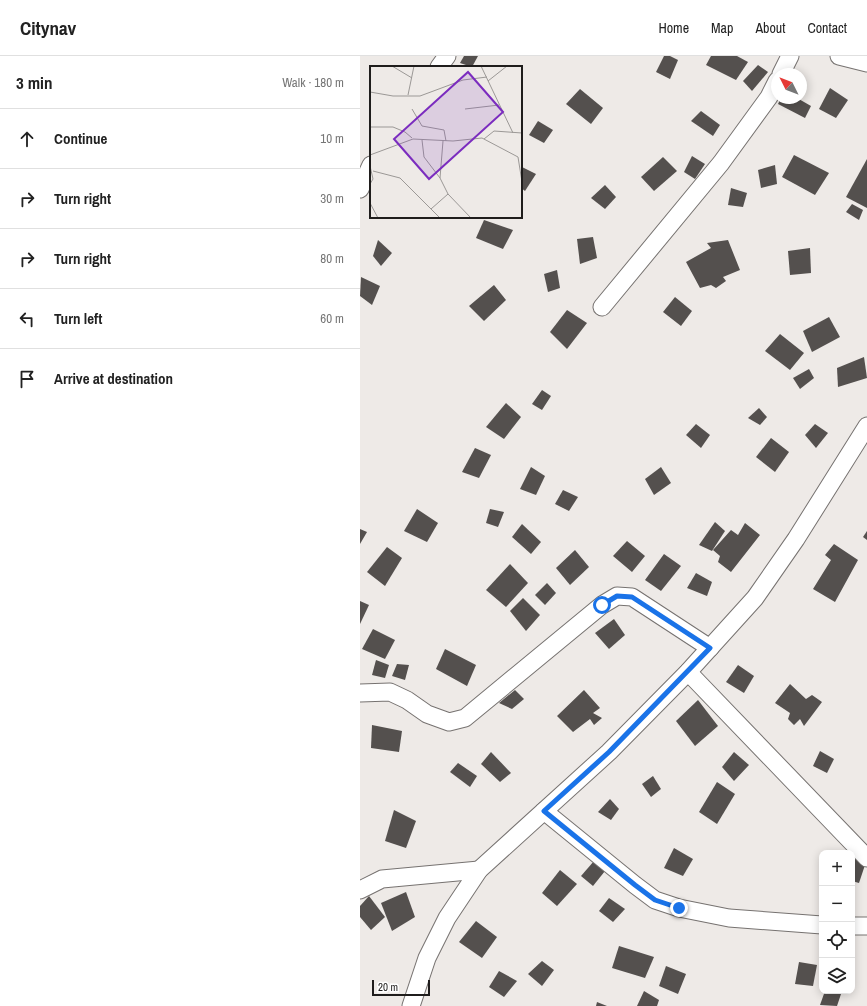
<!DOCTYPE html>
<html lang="en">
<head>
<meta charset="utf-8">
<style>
	:root { --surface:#fff; --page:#f2f2f2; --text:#222; --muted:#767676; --line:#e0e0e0 }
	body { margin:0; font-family:"Archivo Narrow",sans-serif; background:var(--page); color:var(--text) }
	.controls { position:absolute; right:12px; bottom:12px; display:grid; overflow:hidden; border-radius:8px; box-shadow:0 2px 10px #0003 }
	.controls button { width:36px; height:36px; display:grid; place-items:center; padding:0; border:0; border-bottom:1px solid var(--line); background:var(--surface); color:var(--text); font:20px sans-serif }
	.compass { position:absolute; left:411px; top:12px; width:36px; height:36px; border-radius:50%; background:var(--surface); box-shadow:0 2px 10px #0003; rotate:312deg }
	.scale { position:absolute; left:12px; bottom:10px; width:58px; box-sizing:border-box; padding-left:4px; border:2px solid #1f1d1c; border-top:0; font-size:11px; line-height:14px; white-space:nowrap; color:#1f1d1c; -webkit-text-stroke:3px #fff; paint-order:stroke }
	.stop { position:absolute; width:12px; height:12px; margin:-9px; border:3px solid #1a73e8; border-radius:50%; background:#fff }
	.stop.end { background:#1a73e8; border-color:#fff; box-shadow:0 1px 4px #0008 }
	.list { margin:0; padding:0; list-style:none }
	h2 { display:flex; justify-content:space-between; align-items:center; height:52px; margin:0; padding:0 16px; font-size:17px }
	h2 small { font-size:13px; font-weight:400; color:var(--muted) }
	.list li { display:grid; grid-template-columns:26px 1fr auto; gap:12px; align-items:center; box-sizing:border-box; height:60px; padding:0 16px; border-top:1px solid var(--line) }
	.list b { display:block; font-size:15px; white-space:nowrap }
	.list em { font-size:13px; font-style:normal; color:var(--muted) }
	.icon { flex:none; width:22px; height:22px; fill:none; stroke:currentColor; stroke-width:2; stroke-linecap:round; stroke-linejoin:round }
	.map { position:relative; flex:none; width:507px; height:950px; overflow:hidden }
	header { display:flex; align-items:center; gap:24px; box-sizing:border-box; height:56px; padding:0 20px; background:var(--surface); border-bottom:1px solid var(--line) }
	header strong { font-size:19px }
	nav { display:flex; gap:22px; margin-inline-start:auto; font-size:14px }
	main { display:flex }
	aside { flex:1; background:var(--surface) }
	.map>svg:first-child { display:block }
	.building { fill:#54504e }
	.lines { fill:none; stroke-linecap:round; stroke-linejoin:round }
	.minor-casing { stroke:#767270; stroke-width:19 }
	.minor { stroke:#fff; stroke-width:17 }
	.route { stroke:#1a73e8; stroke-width:5 }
	.inset-road { fill:none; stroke:#9b9896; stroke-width:1 }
	.view { fill:#7b2cbf; fill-opacity:0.15; stroke:#7b2cbf; stroke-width:2 }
	.inset-edge { fill:none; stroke:#1f1d1c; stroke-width:2 }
</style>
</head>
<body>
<header>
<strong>Citynav</strong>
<nav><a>Home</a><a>Map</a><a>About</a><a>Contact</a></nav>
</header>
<main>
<aside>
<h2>3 min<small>Walk · 180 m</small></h2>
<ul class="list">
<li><svg class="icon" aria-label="ahead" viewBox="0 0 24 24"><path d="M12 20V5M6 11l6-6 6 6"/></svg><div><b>Continue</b></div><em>10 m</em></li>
<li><svg class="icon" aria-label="right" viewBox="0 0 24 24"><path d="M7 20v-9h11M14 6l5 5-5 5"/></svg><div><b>Turn right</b></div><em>30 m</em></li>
<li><svg class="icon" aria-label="right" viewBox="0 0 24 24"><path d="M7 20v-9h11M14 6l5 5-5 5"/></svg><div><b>Turn right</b></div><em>80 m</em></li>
<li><svg class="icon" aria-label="left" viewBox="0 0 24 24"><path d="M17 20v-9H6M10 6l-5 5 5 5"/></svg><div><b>Turn left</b></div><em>60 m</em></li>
<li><svg class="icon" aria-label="arrive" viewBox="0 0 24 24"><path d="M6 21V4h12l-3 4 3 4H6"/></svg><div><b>Arrive at destination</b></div></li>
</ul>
</aside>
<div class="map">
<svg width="507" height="950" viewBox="0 0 507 950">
	<rect width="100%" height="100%" fill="#eeeae7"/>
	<g class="building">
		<polygon points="104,0 118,0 112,11 100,7"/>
		<polygon points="304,0 310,0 318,4 310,23 296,16"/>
		<polygon points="351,0 377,0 388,6 376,24 346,9"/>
		<polygon points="398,9 408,16 392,35 383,25"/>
		<polygon points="470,32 488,44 476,62 459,53"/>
		<polygon points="220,33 243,52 231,68 206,48"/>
		<polygon points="421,42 437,42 451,50 445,62 418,48"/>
		<polygon points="341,55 360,69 353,80 331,65"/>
		<polygon points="178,65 193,74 184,87 169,79"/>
		<polygon points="434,99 469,117 455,139 422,121"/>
		<polygon points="332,100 345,108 335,123 324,116"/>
		<polygon points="303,101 317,115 294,135 281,121"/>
		<polygon points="507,103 507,152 486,141"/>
		<polygon points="415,109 417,128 401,132 398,114"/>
		<polygon points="162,111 176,118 165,135 161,132"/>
		<polygon points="245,129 256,141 245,153 231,142"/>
		<polygon points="371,132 387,137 383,151 368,149"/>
		<polygon points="492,148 503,154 499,164 486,156"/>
		<polygon points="124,164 153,174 143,193 116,182"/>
		<polygon points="233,181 237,202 220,208 217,183"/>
		<polygon points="18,184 32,197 21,210 13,200"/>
		<polygon points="368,184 380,214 363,221 366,225 356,232 351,229 340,232 326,206 351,192 347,187"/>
		<polygon points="450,192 451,217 430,219 428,195"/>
		<polygon points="197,214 200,232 188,236 184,218"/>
		<polygon points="1,221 20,230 12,249 0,240"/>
		<polygon points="134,229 146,244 124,265 109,250"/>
		<polygon points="315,241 332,255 321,270 303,256"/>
		<polygon points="207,254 227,267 207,293 190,276"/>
		<polygon points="469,261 480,281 452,296 443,275"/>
		<polygon points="420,278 444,297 430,314 405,295"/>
		<polygon points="504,301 507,322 478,331 477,312"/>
		<polygon points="449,313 454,322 440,333 433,322"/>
		<polygon points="182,334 191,340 182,354 172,348"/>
		<polygon points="146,347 161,361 144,383 126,371"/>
		<polygon points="399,352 407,361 400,369 388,362"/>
		<polygon points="336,368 350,379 341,392 326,379"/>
		<polygon points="455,368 468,377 456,392 445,379"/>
		<polygon points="411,382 429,396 415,416 396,401"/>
		<polygon points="115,392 131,399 119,422 102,416"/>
		<polygon points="171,411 185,420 176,439 160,433"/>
		<polygon points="301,411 311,427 294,439 285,423"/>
		<polygon points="203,434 218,441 209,455 195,448"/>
		<polygon points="57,453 78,467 67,486 44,475"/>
		<polygon points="130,453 144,456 138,471 126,467"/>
		<polygon points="355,466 365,475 352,495 339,489"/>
		<polygon points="385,467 400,479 371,516 358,506 360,500 353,494 371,474 378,479"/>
		<polygon points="162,468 181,486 171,498 152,481"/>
		<polygon points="0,473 7,476 0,488"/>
		<polygon points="507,475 507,484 503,481"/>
		<polygon points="267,485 285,500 272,516 253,500"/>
		<polygon points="474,488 498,504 475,546 453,533 471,504 465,499"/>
		<polygon points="27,491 42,502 25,530 7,516"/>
		<polygon points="215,494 229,511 210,529 196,512"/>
		<polygon points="304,498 321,510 301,535 285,524"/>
		<polygon points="150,508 168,527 146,551 126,534"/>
		<polygon points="336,517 352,526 347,540 327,532"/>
		<polygon points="187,527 196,537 185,549 175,539"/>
		<polygon points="163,542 180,559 166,575 150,555"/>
		<polygon points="0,545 9,549 0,568"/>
		<polygon points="254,563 265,579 249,593 235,577"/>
		<polygon points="13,573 35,584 25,603 2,593"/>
		<polygon points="85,593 116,609 107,630 76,613"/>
		<polygon points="16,604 29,609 25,622 12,619"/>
		<polygon points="37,608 49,609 45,624 32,620"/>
		<polygon points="378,609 394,620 384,637 366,626"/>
		<polygon points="430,628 446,643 452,639 462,646 444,670 440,663 434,669 428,663 430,657 415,647"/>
		<polygon points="155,634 164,643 152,653 139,647"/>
		<polygon points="224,634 240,652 233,657 242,662 234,669 230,663 213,676 197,660"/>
		<polygon points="338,644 358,670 335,690 316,665"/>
		<polygon points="12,669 42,675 39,696 11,692"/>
		<polygon points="460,695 474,703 467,717 453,710"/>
		<polygon points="131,696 151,717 140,726 121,708"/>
		<polygon points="374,696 389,709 374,725 362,711"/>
		<polygon points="98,707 117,720 110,731 90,716"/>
		<polygon points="293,720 301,733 291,741 282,728"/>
		<polygon points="357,726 375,738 357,768 339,756"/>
		<polygon points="250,743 259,753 251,764 238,756"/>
		<polygon points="34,754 56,765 46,792 25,785"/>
		<polygon points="314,792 333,803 323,820 304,812"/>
		<polygon points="496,800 506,806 499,827 492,825 492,810"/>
		<polygon points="234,805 245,815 233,830 221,820"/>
		<polygon points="200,814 217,828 197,850 182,837"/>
		<polygon points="46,836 55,861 32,875 21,847"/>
		<polygon points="9,840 25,861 11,874 0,861 0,850"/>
		<polygon points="249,842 265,853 253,866 239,855"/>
		<polygon points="116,865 137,881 122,902 99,886"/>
		<polygon points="259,890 294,901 285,922 252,912"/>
		<polygon points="182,905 194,914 182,930 168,918"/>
		<polygon points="439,906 457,909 453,930 435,928"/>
		<polygon points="306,910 326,918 318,938 299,930"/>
		<polygon points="139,915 157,925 144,941 129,931"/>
		<polygon points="284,935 299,944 297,950 277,950"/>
		<polygon points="465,935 473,935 481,938 477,950 460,949"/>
		<polygon points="237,946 247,950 236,950"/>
	</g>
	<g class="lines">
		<g class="minor-casing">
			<g id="minor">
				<polyline points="479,0 507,7"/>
				<polyline points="79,11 87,0"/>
				<polyline points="421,18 430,0"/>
				<polyline points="0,133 11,109"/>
				<polyline points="242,251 361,107 409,41 417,25"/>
				<polyline points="328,616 507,802"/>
				<polyline points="0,637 30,636 47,644 67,658 89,666 105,662 242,549 257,540 272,541 350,592"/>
				<polyline points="184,755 275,829 295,844 319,852 369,862 462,869"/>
				<polyline points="0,834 22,823 119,814"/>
				<polyline points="492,870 507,870"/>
				<polyline points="51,950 67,902 87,862 119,814 249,696 328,616 395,542 436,483 507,370"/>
			</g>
		</g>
		<use href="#minor" class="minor"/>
	</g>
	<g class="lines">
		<polyline class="route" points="242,549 257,540 272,541 350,592 249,696 184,755 275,829 295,844 319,852"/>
	</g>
	<g transform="translate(10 10)">
		<rect width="152" height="152" fill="#eeeae7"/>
		<path class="inset-road" d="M22,0L42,12M111,0L143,67M118,15L137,0M0,26L23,30H50L93,14L117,11M38,29L44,0M42,43L52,60L74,64L76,75M95,43L129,39M0,61H23L35,66L42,72M114,73L124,65L152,67M52,74L54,91L70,112L78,128L61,143M0,89L43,73L83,75L112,72L148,91L152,116M0,100L3,113L0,118M3,105L30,112L70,152M70,112L73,75M78,128L101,152M0,137L8,152"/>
		<path class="view" d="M98,6L133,46L59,113L24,73Z"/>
		<rect width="152" height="152" class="inset-edge"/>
	</g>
</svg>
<div class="controls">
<button>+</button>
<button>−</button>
<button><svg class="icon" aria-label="locate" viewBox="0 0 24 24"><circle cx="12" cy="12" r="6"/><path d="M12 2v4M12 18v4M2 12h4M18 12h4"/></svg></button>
<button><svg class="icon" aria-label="layers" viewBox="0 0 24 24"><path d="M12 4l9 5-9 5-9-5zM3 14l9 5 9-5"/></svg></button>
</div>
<svg class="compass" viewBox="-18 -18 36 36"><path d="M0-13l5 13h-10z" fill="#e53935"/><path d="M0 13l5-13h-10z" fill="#767676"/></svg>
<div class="scale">20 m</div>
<div class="stop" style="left:242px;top:549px"></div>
<div class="stop end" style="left:319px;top:852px"></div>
</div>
</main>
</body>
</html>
